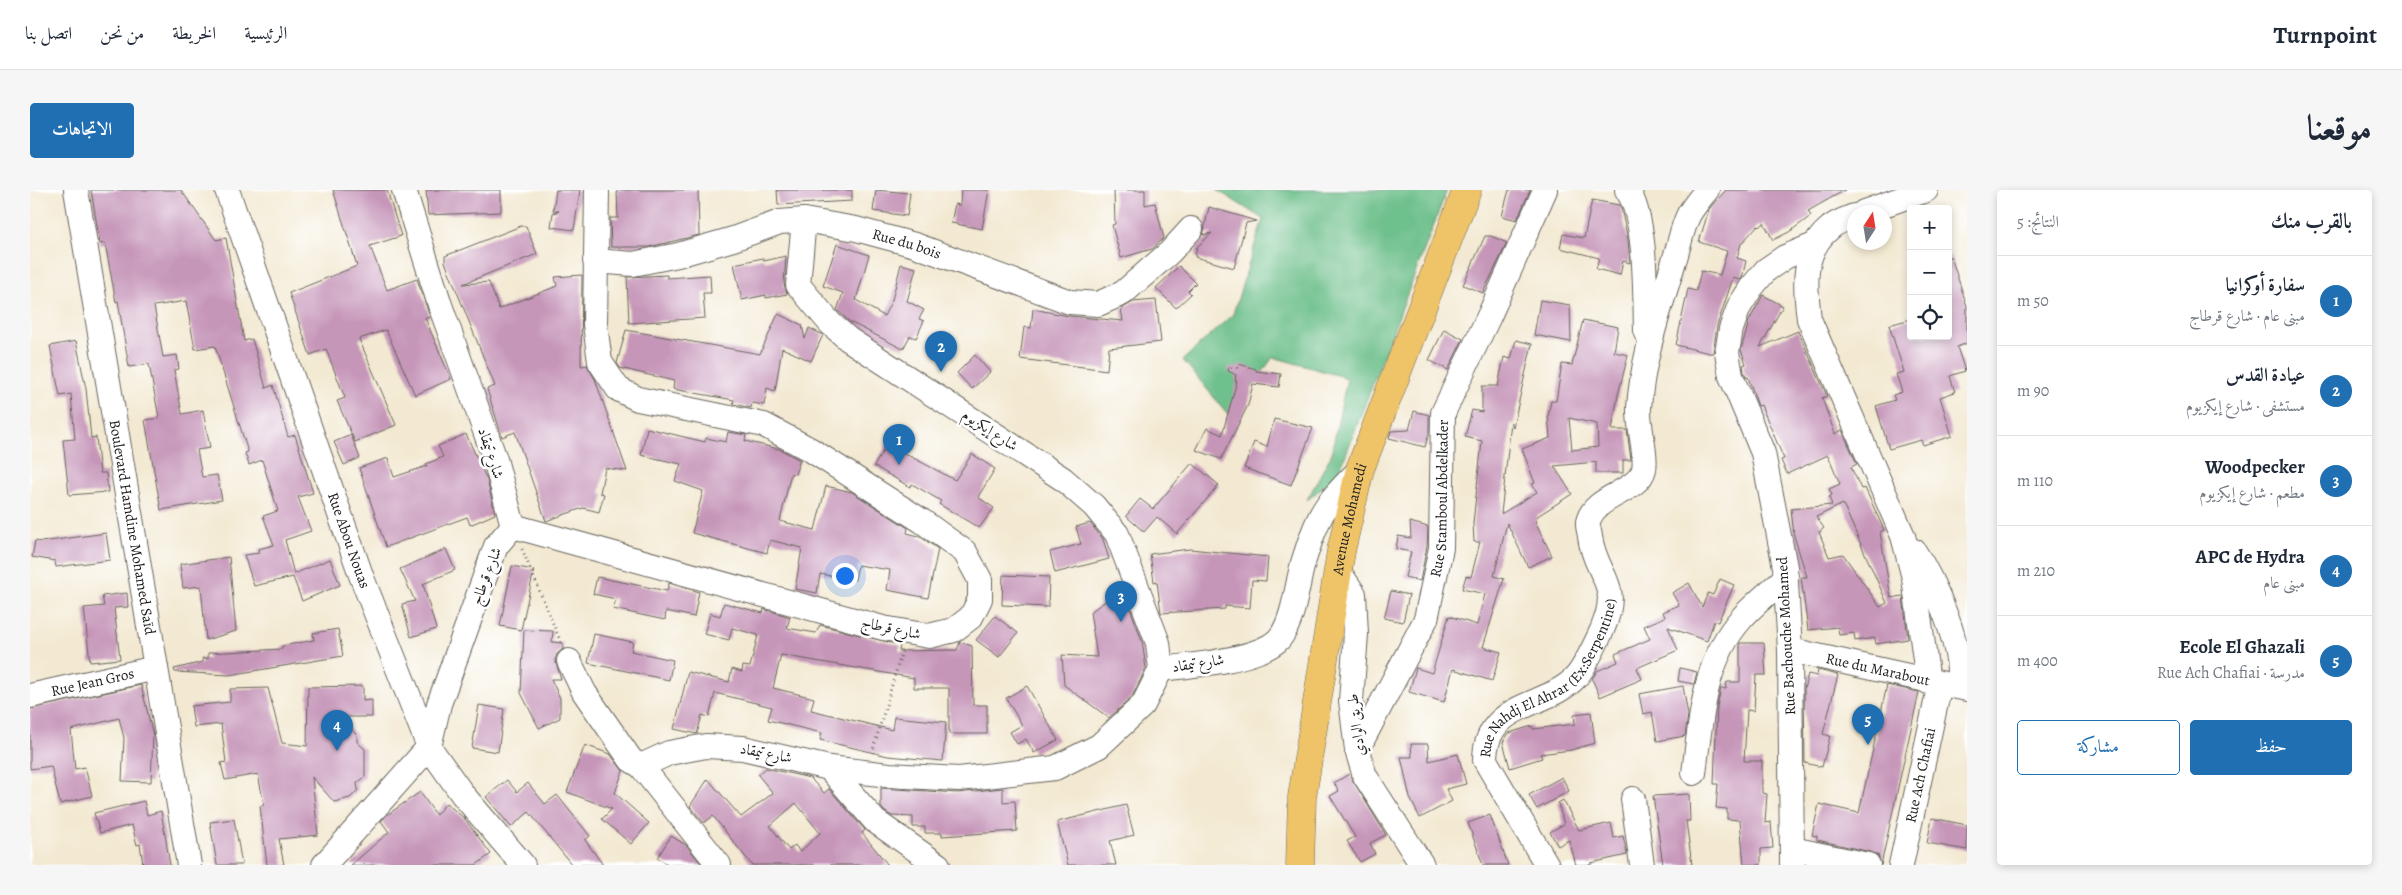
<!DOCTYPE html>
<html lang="ar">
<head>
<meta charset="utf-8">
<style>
	:root { --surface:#fff; --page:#f6f6f7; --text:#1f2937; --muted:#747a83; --line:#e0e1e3; --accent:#1f6fb2 }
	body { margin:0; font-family:Alegreya,Amiri,serif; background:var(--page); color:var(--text); direction:rtl }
	.controls { position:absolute; right:15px; top:15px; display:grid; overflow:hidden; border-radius:5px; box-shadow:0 2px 8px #0003 }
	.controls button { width:45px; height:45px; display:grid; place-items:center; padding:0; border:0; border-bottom:1px solid var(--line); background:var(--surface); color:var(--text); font:25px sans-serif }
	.compass { position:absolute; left:1817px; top:15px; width:45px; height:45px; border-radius:50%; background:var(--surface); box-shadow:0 2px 8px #0003; rotate:12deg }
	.you { position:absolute; left:814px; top:385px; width:18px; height:18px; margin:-12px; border:4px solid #fff; border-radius:50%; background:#1a73e8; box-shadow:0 0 0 8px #1a73e833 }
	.badge { display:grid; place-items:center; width:32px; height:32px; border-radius:50%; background:var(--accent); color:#fff; font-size:16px; font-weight:700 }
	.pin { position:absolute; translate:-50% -41px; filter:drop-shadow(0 1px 2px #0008) }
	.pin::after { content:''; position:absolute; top:26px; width:18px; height:15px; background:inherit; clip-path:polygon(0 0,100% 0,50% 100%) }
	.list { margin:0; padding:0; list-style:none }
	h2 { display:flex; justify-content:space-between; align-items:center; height:65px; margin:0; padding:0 20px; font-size:21px }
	h2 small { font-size:16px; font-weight:400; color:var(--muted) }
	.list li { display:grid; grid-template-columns:32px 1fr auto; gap:15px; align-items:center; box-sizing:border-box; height:90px; padding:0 20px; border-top:1px solid var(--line) }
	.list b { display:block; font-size:19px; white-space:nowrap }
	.list p { margin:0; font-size:16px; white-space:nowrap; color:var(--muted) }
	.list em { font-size:16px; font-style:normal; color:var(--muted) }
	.actions { display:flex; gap:10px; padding:15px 20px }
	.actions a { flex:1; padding:11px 0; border:1px solid var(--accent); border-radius:5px; text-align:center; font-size:18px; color:var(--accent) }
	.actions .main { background:var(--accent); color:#fff }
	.icon { flex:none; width:28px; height:28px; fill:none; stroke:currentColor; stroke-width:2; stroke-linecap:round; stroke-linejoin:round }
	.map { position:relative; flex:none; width:1937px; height:675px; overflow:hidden; direction:ltr; border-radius:5px }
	header { display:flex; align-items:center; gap:30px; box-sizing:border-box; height:70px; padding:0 25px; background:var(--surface); border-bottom:1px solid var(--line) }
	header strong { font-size:24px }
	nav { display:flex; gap:28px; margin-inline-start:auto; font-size:18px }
	.intro { display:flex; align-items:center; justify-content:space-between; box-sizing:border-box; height:120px; padding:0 30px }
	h1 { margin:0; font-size:35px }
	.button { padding:12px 22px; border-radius:5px; background:var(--accent); color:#fff; font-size:18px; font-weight:700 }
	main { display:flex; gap:30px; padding:0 30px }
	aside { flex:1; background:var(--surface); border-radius:5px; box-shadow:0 2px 8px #0003 }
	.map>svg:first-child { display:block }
	.forest { fill:#6ec08c; stroke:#456e54 }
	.building { fill:#c696b9; fill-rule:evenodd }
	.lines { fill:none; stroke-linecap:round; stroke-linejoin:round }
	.minor-casing { stroke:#67645c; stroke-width:26 }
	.major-casing { stroke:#67645c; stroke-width:29 }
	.path { stroke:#67645c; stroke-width:3; stroke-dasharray:1 4; stroke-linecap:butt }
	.minor { stroke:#fff; stroke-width:24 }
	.major { stroke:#efc469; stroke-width:28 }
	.labels { text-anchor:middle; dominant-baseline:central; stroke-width:5; stroke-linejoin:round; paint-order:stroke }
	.street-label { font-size:15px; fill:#1c1c1c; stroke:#fff }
</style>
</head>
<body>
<header>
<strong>Turnpoint</strong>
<nav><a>الرئيسية</a><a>الخريطة</a><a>من نحن</a><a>اتصل بنا</a></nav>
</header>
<div class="intro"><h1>موقعنا</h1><a class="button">الاتجاهات</a></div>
<main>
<aside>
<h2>بالقرب منك<small>النتائج: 5</small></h2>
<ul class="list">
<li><span class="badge">1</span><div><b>سفارة أوكرانيا</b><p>مبنى عام · شارع قرطاج</p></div><em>50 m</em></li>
<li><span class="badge">2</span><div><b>عيادة القدس</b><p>مستشفى · شارع إيكزيوم</p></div><em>90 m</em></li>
<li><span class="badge">3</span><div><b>Woodpecker</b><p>مطعم · شارع إيكزيوم</p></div><em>110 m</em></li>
<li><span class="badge">4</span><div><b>APC de Hydra</b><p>مبنى عام</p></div><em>210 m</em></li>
<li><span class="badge">5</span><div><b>Ecole El Ghazali</b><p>مدرسة · Rue Ach Chafiai</p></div><em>400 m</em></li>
</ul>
<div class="actions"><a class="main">حفظ</a><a>مشاركة</a></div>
</aside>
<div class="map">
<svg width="1937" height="675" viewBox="0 0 1937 675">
	<rect width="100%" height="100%" fill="#fff"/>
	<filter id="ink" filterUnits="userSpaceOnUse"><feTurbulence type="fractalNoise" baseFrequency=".02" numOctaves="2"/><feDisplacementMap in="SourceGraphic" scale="10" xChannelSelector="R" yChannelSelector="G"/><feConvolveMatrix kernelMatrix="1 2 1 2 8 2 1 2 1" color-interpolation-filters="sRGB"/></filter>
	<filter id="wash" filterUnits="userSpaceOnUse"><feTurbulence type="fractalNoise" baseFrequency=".0096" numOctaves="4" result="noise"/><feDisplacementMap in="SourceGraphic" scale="20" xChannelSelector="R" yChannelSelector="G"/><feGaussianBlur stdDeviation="1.12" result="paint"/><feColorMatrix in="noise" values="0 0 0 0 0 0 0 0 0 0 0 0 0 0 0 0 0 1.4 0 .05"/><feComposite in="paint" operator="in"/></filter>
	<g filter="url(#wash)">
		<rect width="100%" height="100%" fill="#f3e9d2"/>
		<polygon class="forest" points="1187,0 1417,0 1308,285 1277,310 1301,265 1317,188 1243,167 1201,228 1153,170 1203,124 1233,29"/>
		<g id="blocks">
			<g class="building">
				<polygon points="61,0 151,0 186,50 196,48 214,151 222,149 236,198 243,195 258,247 265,245 283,303 268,307 281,341 255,350 264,384 300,369 310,395 272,411 263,387 224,396 214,365 229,363 228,359 244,355 233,326 248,321 232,270 219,275 215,263 218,262 185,156 165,159 156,111 124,116 133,167 147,165 149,179 144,180 152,224 173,220 180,258 167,260 172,287 187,285 192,310 131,320 115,230 129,228 119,174 99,177 88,111 86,112 75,53 70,54"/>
				<polygon points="303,0 357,0 371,46 340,56 357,100 387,89 400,127 395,128 421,189 385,205 356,140 329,149 366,235 325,252 307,211 315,208 296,159 280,165 259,103 327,76"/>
				<polygon points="396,0 471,0 471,22 398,25"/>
				<polygon points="526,0 550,0 544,40 521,37 523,23 529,21 523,21"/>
				<polygon points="587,0 668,0 669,45 619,57 581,57 580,28 588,28"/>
				<polygon points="747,0 822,0 822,11 748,15"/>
				<polygon points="846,0 880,3 877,26 843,21"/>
				<polygon points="931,0 959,0 952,39 921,33 925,14 930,15"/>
				<polygon points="1084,0 1115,0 1115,15 1125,13 1134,48 1122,59 1091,68 1082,35 1085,34"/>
				<polygon points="1479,0 1500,0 1487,30 1472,26"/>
				<polygon points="1696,0 1815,0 1778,21 1781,26 1759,42 1743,50 1734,33 1730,37 1728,35 1711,54 1707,68 1716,71 1712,88 1710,90 1703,88 1687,136 1683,163 1679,163 1646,155 1658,99 1666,101 1671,81 1690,85 1697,61 1669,52 1679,19"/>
				<polygon points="1562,10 1589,15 1591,18 1598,50 1600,73 1593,71 1590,85 1566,79 1569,68 1530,58 1533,44 1554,48"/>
				<polygon points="1179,17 1226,31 1216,33 1204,78 1165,67 1167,57 1182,43 1173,45"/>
				<polygon points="491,36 496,36 507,64 433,94 459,92 469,119 527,96 525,87 552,85 551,176 557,175 565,189 597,281 575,278 570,303 574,304 569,322 553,318 516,331 485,242 472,247 457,199 465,196 415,72 415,66"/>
				<polygon points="1455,46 1461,46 1477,53 1453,103 1433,95"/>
				<polygon points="807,54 839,65 826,110 854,126 862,110 871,74 886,78 877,111 894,120 889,129 894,131 886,148 880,146 873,159 820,132 807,120 813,103 793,96"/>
				<polygon points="756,66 754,94 757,104 736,108 736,105 712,110 704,74 733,68 734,71"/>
				<polygon points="1918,67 1921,67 1937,116 1937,153 1927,157 1935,181 1920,186 1925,202 1910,207 1922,246 1893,255 1891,250 1859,259 1846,216 1865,210 1863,205 1872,202 1866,184 1874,182 1859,135 1881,129 1881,146 1918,146"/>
				<polygon points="1149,76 1166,93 1158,101 1161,104 1146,118 1126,98"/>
				<polygon points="637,85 637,88 680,85 681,103 673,103 675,128 599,133 597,87"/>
				<path d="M1733,105L1753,116L1730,157L1768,141L1797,206L1792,208L1805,244L1812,240L1827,274L1821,277L1831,299L1835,298L1854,340L1850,342L1861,408L1873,406L1878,449L1846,454L1845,448L1825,451L1824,443L1809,445L1808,437L1778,440L1771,387H1777L1764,346L1761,319L1802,315L1799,307L1802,305L1799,299L1810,294L1798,265L1757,284L1751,270L1754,269L1731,215L1728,216L1718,187L1717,188L1714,182L1713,175L1716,174L1711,160L1719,131ZM1813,314L1857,413L1850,417L1813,364L1799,367L1789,342L1794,338L1786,327Z"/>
				<polygon points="1126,110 1131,152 1079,158 1077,180 990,169 994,137 1001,138 1003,119 1039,126 1093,131 1091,119 1103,112"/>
				<polygon points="1510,110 1540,115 1541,152 1504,145"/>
				<polygon points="748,124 772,135 775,149 779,138 793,145 781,171 752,158 745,201 737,198 734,215 722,213 721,218 703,214 704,210 643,199 644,191 590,178 587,173 596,140 730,164"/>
				<path d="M1553,130L1588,137L1584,162L1598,165L1588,205L1582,240H1597L1601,270H1593V283H1566V272L1524,276L1542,304L1506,327L1507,329L1505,331L1522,366L1498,377L1477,333L1464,386L1474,389L1453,457L1471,462L1462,491L1423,479L1414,512L1379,502L1386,478L1402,483L1419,426L1447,435L1455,404L1432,399L1436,386L1441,387L1450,352H1444L1443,333L1452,251L1435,247L1442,220L1452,222V196H1468L1474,167L1481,169L1486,150L1502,154L1483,237L1481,232L1471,324L1507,302L1502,294L1505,293L1492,259L1520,248L1518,226L1521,211H1526L1532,174L1542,175ZM1539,228L1567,234L1568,257L1542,260Z"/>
				<polygon points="1414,139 1433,149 1418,180 1399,170"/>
				<polygon points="46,151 56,199 61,248 66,247 70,283 76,283 78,302 39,305 33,250 45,249 41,204 30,206 20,156"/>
				<polygon points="945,165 960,182 942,199 927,183"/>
				<polygon points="1209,174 1226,179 1226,181 1251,184 1249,197 1223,194 1218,215 1191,269 1166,260 1177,238 1192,245 1207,191 1205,191 1206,185 1198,181 1199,177 1208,178"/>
				<polygon points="1384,221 1399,225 1399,243 1395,257 1359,248 1361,241 1379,240"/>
				<polygon points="1244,229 1283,238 1261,295 1214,278 1224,252 1237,257"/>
				<polygon points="617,238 675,252 676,248 696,252 698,242 716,245 715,251 749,259 770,270 765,284 761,283 750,331 785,340 796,296 822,302 878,338 877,343 889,346 908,359 898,408 857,400 860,380 828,375 825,390 790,384 787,403 765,399 772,358 740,350 737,363 662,343 673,301 645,291 651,274 611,265"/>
				<polygon points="436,244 457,290 465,324 440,335 437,327 356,357 329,278 358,268 364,287 397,276 396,274 413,267 408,256"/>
				<polygon points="321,245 330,268 314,275 304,252"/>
				<polygon points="857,254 925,290 942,264 965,279 948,307 964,318 949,338 909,314 911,311 882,294 880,297 844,276"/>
				<polygon points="1162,273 1189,295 1147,344 1127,327 1114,342 1096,326 1110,309 1123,319"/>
				<polygon points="1380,332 1398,337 1397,356 1390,391 1375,387 1381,362 1366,359 1368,346 1381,348"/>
				<polygon points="1060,333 1073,349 1079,369 1025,383 1020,362 1051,354 1046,337"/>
				<polygon points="76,343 80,370 26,377 25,371 2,367 5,351 11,352"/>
				<polygon points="416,359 425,380 393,394 406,439 381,447 372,414 385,411 370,379"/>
				<polygon points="1160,359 1238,367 1236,391 1222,390 1220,418 1195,416 1195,419 1131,423 1127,391 1124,392 1120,364"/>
				<polygon points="199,367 206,441 176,450 171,396 153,398 150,374"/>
				<polygon points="482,376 504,380 491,440 470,436"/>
				<polygon points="973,385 1019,387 1018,417 972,415"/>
				<polygon points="567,387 637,401 639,393 669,402 664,427 636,421 635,430 583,419 586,409 563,404"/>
				<polygon points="1690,389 1704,395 1688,432 1684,431 1677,451 1638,437 1648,460 1607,478 1612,489 1570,507 1562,489 1567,481 1588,472 1585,464 1620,449 1614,436 1635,427 1633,422 1649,415 1642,403 1659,393 1672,417 1678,403 1683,405"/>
				<polygon points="1093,399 1112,451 1116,478 1102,507 1079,528 1034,495 1032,465 1067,467 1060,422"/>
				<polygon points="1361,401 1379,405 1373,432 1354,428"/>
				<polygon points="97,403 98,417 84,418 90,469 60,472 54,418 74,416 72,406"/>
				<polygon points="694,413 733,423 734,419 760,427 757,438 786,443 790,435 870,455 869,461 927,460 930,452 942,456 943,515 957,515 957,544 919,544 919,498 884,498 884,488 751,465 743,498 784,508 781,520 862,540 864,527 916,532 913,571 858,566 790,550 792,543 738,530 742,517 685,503 679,527 672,525 667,544 644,539 658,482 699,492 702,479 712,482 713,476 720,477 728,445 702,438 699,450 674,444 680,423 690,426"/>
				<polygon points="965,426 988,443 969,467 946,450"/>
				<polygon points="308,439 313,466 199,485 145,482 144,479 173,472 172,468 178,469 178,463 252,459 252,456 284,450 283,443"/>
				<polygon points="494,440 523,441 522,452 533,453 533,459 527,464 525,470 531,489 521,489 530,508 530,528 509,538 491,503"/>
				<polygon points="564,444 603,452 601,461 643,470 639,490 558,473"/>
				<polygon points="1710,453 1734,453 1736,485 1726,485 1724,521 1717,520 1714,571 1732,571 1732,603 1737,604 1735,633 1741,632 1743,658 1731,659 1731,675 1714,675 1710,630 1697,629 1697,619 1686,618 1688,594 1684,594 1687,517 1691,498 1696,499 1697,492 1710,492"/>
				<polygon points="1650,478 1667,482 1664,494 1648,491"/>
				<polygon points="1788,480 1808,485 1793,544 1800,546 1792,577 1775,573 1774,499 1778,484 1787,486"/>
				<polygon points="111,495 123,545 121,592 92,591 94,548 89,528 41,540 45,579 55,577 62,606 30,614 21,576 0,579 0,519"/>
				<polygon points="1857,495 1889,502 1851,675 1848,665 1841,662 1787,650 1787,646 1782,645 1789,614 1829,623"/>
				<polygon points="333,496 333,511 342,510 342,527 309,527 327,545 327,552 335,559 335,587 327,593 328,600 320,608 304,612 282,587 288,645 249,649 254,675 237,675 230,616 234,615 228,584 195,590 191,573 196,572 191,534 164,537 161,516 200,512 200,499 238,498 252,553 277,556 278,497"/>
				<polygon points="997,496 1028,550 1004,563 996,549 987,554 980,542 992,535 976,508"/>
				<polygon points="1653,496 1658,525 1655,546 1627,551 1622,522 1613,524 1609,504"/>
				<polygon points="449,515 474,519 468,562 442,558"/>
				<polygon points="1561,522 1565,553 1541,560 1510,564 1512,568 1480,578 1473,552 1479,543 1502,536 1503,539 1545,534 1544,524"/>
				<polygon points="1381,554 1398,554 1399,571 1428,564 1436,594 1416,599 1422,611 1390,628 1380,608 1371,567 1382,567"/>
				<polygon points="555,555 580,564 593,581 585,603 619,633 601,654 572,629 582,619 537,602"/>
				<path d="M736,578L780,588L794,603L799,599L835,640L832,643L858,675H722L683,626L674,633L660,616L678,589L711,627L743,603L728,585ZM766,613L790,643L770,662L765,655L759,660L740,636Z"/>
				<polygon points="1319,584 1356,645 1340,653 1345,664 1330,672 1317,651 1325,647 1300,606 1309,601 1304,593"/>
				<polygon points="1532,587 1539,601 1507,619 1499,605"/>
				<polygon points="477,590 487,602 498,593 515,614 527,605 560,646 555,650 573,675 542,675 499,622 481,637 456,607"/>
				<polygon points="851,598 928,603 973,598 973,612 985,611 987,641 912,646 912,643 895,643 895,637 883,637 883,627 862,626 854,621 851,617"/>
				<polygon points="390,602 406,625 416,613 435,629 461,664 446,675 321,675 359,642 351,631 357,625"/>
				<polygon points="1659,604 1660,631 1656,631 1662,675 1633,675 1623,606"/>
				<polygon points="1533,610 1549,640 1581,633 1584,648 1593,646 1597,665 1561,673 1561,675 1546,675 1539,650 1528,656 1520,642 1534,634 1528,613"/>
				<polygon points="114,611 117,625 131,621 140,675 113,675 110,654 107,655 102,635 70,643 64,623"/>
				<polygon points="1096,615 1104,645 1080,651 1086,675 1038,675 1027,632"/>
				<polygon points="1460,625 1478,675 1453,675 1438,633"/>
				<polygon points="1902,628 1937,635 1937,660 1897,653"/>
				<polygon points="204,629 212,675 187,675 180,632"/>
				<polygon points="641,646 656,655 672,675 639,675 627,668"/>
			</g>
		</g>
	</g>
	<g filter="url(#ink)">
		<use href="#blocks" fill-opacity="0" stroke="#67645c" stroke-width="1"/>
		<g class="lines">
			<g class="minor-casing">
				<g id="minor">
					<path id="s1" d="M46,0L159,675"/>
					<path id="s2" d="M197,0L332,388L399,557L433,605L493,675"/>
					<polyline points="374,0 410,115 465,269 483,336"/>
					<path d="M1597,0C1617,27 1615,108 1616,143"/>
					<polyline points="1834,22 1896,0"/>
					<path d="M1824,26C1817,29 1806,32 1800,38C1771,62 1775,95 1779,129L1873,346L1884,388L1898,492"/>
					<polyline points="774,30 768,95 800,133 818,149 1033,289 1064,316 1087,344 1128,453 1131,479"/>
					<path id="s3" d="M565,71L603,74L648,65L703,49L750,32L774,30L826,39L885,55L1040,112L1068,114L1093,103L1140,62L1161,39"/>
					<polyline points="483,336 853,438 899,446 924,440 941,427 950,409 950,390 935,362 892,331 781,260 734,235 608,209 588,199 570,172 565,134 567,0"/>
					<path d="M1884,361C1903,389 1937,464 1927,497"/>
					<polyline points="1309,382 1324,404 1326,444 1321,511 1327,560 1335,586 1392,675"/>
					<path id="s4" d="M1760,460L1937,499"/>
					<polyline points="539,471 554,502 601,570 611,576 689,675"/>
					<path d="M1131,479C1159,476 1229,470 1249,449C1264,431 1267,394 1273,373C1279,354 1287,328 1299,313C1308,301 1320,290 1330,279"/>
					<path id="s5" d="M0,506L126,478"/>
					<polyline points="399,557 409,514 466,356 483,336"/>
					<path id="s6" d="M1327,560L1396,429L1411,358L1413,223L1460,124L1515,0"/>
					<polyline points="611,576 639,563 676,556 713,558 799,578 859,585 929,589 1025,578 1069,556 1113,515 1131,479"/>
					<polyline points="799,578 845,631 908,675"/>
					<path d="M1664,583C1671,530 1673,472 1711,429C1724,414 1741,401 1756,387"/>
					<polyline points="1603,609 1612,675"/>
					<polyline points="1762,659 1838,675"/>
					<polyline points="294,675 399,557"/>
					<path id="s7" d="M1517,675L1455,570C1455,511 1518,518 1546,487C1555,477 1566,453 1572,440C1593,392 1566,388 1560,347C1560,343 1557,336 1558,332C1564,305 1608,303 1614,279C1617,266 1608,235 1609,218C1612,168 1630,119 1644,71C1649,57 1652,37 1659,24C1664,16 1671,7 1677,0"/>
					<polyline points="1762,675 1760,460 1755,377 1733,263 1701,186 1697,162 1701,139 1709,117 1721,98 1736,80 1755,67 1784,55"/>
					<path id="s8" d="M1871,675L1910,494"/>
				</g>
			</g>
			<g class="major-casing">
				<g id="major">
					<path id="s9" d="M1270,675L1272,607L1311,361L1330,279L1437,0"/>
				</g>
			</g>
			<g class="path">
				<polyline points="492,359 532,455"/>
				<polyline points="842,563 872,461"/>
			</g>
			<use href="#minor" class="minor"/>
			<use href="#major" class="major"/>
		</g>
	</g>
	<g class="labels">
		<g class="street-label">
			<text stroke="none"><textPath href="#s3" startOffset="321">Rue du bois</textPath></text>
			<text transform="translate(960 240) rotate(33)">شارع إيكزيوم</text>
			<text transform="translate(461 263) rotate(72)">شارع تيمقاد</text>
			<text stroke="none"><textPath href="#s6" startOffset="270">Rue Stamboul Abdelkader</textPath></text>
			<text stroke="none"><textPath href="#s9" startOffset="350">Avenue Mohamedi</textPath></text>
			<text stroke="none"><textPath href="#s1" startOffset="342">Boulevard Hamdine Mohamed Saïd</textPath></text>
			<text stroke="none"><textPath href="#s2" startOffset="371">Rue Abou Nouas</textPath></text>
			<text transform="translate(456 386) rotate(-69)">شارع قرطاج</text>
			<text transform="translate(861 438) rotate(12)">شارع قرطاج</text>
			<text transform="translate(1756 446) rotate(-93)">Rue Bachouche Mohamed</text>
			<text transform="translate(1168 473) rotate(-9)">شارع تيمقاد</text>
			<text stroke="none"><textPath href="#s4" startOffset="90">Rue du Marabout</textPath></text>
			<text stroke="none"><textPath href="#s7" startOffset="232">Rue Nahdj El Ahrar (Ex:Serpentine)</textPath></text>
			<text stroke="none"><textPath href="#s5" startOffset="64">Rue Jean Gros</textPath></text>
			<text transform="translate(1326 535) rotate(-97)">طريق الوادي</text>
			<text transform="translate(736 563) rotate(11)">شارع تيمقاد</text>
			<text stroke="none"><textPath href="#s8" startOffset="92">Rue Ach Chafiai</textPath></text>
		</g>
	</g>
</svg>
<div class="controls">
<button>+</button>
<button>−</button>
<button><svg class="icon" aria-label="locate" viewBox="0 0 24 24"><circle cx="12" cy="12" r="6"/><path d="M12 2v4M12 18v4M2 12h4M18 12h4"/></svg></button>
</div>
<svg class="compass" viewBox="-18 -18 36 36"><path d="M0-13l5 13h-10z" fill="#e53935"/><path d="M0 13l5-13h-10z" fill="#747a83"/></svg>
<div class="you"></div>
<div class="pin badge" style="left:869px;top:275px">1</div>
<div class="pin badge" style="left:911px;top:182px">2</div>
<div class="pin badge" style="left:1091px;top:432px">3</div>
<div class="pin badge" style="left:307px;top:561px">4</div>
<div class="pin badge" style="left:1838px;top:555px">5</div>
</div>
</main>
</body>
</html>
